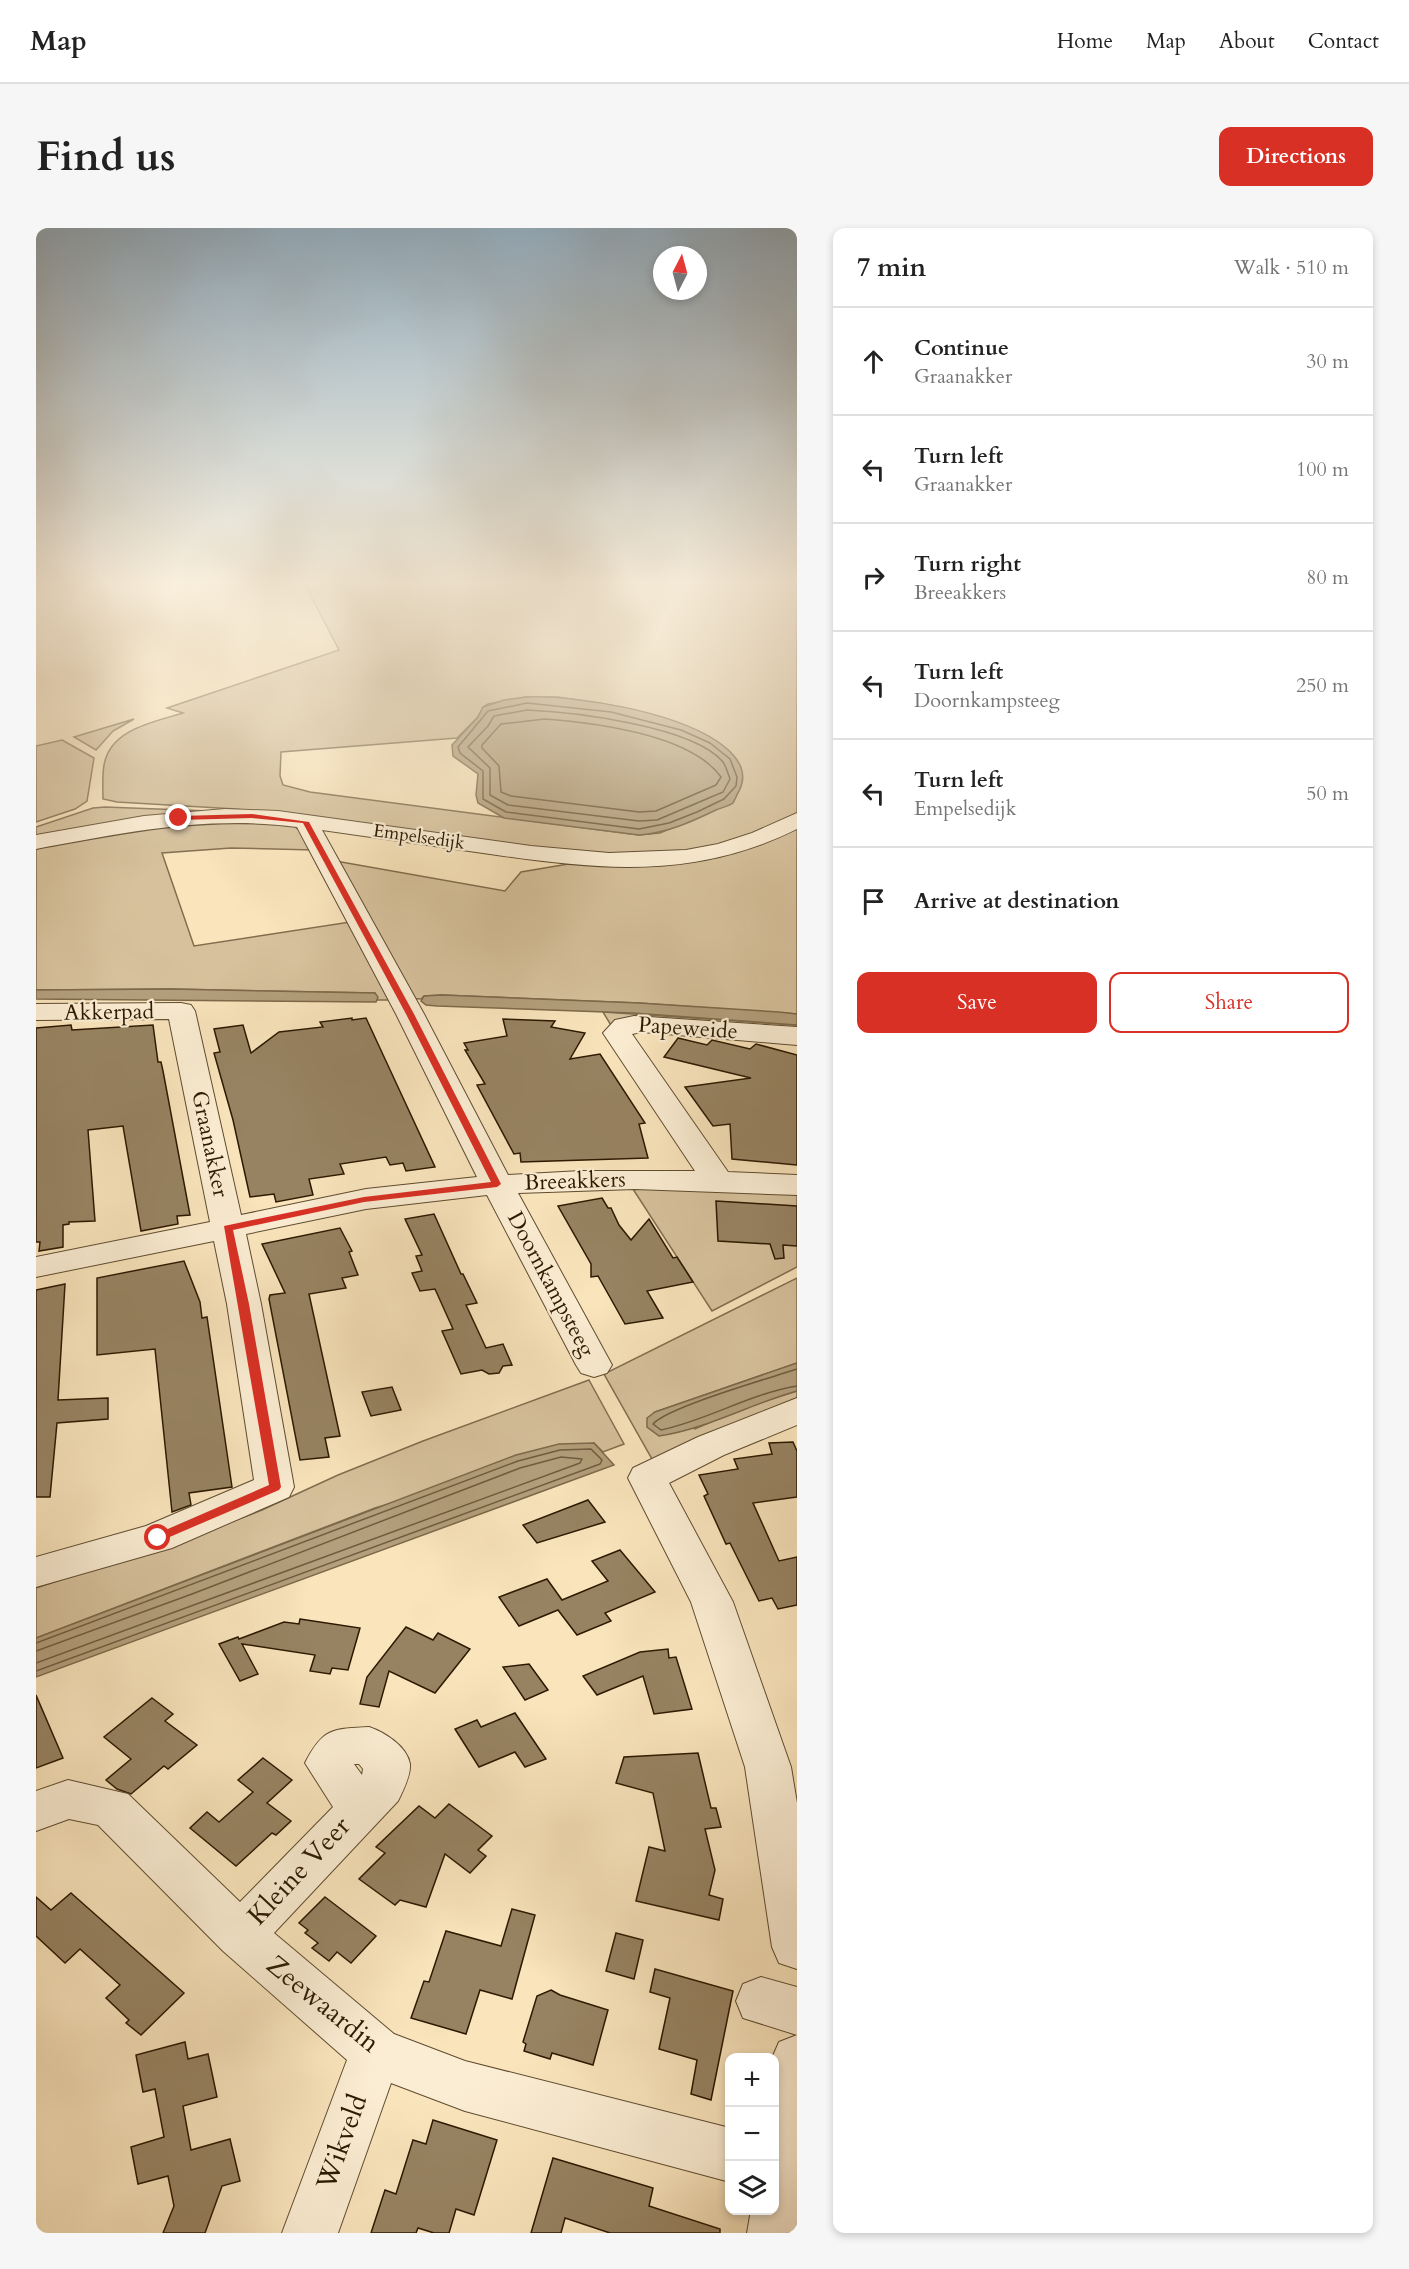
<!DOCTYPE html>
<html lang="en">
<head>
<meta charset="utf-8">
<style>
	:root { --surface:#fff; --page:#f6f6f6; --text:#222; --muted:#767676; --line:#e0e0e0; --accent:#d93025 }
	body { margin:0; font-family:Cardo,serif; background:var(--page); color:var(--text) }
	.controls { position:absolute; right:18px; bottom:18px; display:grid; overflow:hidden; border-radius:12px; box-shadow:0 3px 9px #0003 }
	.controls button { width:54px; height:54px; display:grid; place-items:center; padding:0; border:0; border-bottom:2px solid var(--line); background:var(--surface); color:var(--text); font:30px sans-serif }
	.compass { position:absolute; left:617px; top:18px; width:54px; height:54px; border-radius:50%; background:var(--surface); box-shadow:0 3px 9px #0003; rotate:6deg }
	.stop { position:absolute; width:18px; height:18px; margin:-14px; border:4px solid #d93025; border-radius:50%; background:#fff }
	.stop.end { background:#d93025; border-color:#fff; box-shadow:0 2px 6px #0008 }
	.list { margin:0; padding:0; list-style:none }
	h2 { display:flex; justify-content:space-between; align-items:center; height:78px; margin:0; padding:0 24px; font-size:26px }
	h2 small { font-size:20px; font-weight:400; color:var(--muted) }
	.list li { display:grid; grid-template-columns:39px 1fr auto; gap:18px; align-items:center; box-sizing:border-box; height:108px; padding:0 24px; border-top:2px solid var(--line) }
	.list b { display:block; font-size:22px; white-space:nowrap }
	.list p { margin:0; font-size:20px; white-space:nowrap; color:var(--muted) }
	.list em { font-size:20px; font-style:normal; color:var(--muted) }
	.actions { display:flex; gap:12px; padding:18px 24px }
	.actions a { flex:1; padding:14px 0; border:2px solid var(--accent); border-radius:12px; text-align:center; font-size:21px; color:var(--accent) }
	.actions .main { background:var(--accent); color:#fff }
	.icon { flex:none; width:33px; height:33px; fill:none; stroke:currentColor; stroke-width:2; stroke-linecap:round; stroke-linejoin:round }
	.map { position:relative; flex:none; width:761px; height:2005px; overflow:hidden; border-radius:12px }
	header { display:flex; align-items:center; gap:36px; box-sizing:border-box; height:84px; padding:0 30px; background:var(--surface); border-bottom:2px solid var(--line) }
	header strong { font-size:28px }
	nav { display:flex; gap:33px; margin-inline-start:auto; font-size:21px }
	.intro { display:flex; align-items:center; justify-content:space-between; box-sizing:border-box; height:144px; padding:0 36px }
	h1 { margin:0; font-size:42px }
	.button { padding:15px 27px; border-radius:12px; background:var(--accent); color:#fff; font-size:21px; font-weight:700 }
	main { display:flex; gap:36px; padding:0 36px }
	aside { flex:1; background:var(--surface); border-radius:12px; box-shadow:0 3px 9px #0003 }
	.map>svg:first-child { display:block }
	.green { fill:#d6c19c; stroke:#816d4e; stroke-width:1.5; fill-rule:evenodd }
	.water { fill:#b39f7c; stroke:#7d694a; stroke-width:1.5 }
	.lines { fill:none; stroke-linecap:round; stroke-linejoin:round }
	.shore { stroke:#705c3e; stroke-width:1.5 }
	.building { fill:#978362; stroke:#2c1900; stroke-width:1.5 }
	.minor-casing { stroke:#5f4c2f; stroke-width:2 }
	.minor { fill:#fbedd3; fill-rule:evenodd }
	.route { fill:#d93025 }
	.labels { text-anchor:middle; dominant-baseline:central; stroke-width:4.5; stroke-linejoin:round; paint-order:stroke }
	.far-street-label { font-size:18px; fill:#2c1900; stroke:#fbedd3 }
	.street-label { font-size:22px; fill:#2c1900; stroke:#fbedd3 }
	.near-street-label { font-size:27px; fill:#2c1900; stroke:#fbedd3 }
</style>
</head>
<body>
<header>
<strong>Map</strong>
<nav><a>Home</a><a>Map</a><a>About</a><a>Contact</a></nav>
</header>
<div class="intro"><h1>Find us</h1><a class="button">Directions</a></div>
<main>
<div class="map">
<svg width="761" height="2005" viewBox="0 0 761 2005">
	<rect width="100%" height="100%" fill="#f9e4bc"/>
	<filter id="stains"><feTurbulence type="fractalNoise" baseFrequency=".00333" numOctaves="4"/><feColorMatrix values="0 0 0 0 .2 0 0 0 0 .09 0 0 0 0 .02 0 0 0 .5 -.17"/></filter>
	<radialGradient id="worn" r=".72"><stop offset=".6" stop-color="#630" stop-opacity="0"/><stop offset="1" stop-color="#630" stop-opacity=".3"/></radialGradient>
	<g class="green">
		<path d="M266,351H761V587L694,616L589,631L200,581L81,574L67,571C67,560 66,548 68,537C74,501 118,494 147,485L131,480L303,422ZM490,469H522L586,479L644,496L697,574L624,605L603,607L274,564L247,557L244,548L245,524L421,510L442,489L447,479L452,476Z"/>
		<polygon points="98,491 77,503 60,522 38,509"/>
		<polygon points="26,512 58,530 51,573 39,581 0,594 0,518"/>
		<polygon points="69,579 174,583 0,612 0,599 57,580"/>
		<polygon points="171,592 258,598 264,603 277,622 195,620 126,625 158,718 314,694 356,772 341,772 339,765 134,761 0,762 0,618"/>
		<polygon points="761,599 761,786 603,775 406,767 388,768 385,771 368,770 294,632 469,663 485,644 544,634 601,637"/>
		<polygon points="567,784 761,797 761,805 576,799"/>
		<polygon points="595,958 761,964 761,1039 676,1083"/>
		<polygon points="761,1050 761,1135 619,1184 659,1201 705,1181 761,1163 761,1178 628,1234 616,1231 568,1146"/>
		<polygon points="553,1152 588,1216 567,1224 558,1215 339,1280 0,1410 0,1360 167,1305 226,1282 302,1247 387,1213"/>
	</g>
	<g class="water">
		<path d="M490,469C543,467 649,485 690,520C704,532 712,546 703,563C701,566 699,572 697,575C693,578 685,580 680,582C655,594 631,605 603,607L468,590L442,575L440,567L442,546L417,528L416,517L442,489L447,479L468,472Z"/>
		<polygon points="134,761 339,765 342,769 340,774 0,771 0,762"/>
		<polygon points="406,767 603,775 743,784 761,786 761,797 597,785 401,778 390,777 385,773 388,768"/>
		<path d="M761,1135V1163C714,1176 671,1201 623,1208L611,1199V1190L619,1184Z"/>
		<polygon points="558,1215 578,1237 0,1449 0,1410 480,1227 523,1216"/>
	</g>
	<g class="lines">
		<g class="shore">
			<polygon points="491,475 575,484 645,502 674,515 694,531 701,549 700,558 688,571 661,584 633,595 603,601 470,584 447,571 447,543 424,525 422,519 452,483"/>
			<path d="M491,482C537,484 657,498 687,534C690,538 692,546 694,551L687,564L621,592L603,593L472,577L454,567V540L432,519L452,498L458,488Z"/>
			<path d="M509,491C559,495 654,506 685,549L680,557L620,583L603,584L475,568L465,564L463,538L446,520V517L465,496Z"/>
			<path d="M761,1141C734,1150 632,1179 617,1196L625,1202C672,1192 713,1166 761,1158"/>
			<polyline points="0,1415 482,1233 524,1222 555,1221 566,1232 564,1236 0,1443"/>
			<polyline points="0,1423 156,1366 484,1240 525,1229 546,1231 544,1235 0,1435"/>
		</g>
	</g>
	<g class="building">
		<polygon points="316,790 316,792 330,790 399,939 370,943 367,935 354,937 350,929 304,936 308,946 273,951 277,967 240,974 238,966 214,969 197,892 178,825 184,824 178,801 207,797 215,825 243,804 287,799 284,794"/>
		<polygon points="467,791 519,793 515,799 549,805 534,831 564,826 609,895 603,896 612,930 485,934 484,925 478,926 441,857 449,856 429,822 432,822 428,815 471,808"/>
		<polygon points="35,797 36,802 117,797 122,834 125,834 127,843 154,987 141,988 142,996 105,1003 87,898 52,902 59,993 33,994 33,996 27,997 27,1019 3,1023 4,1014 0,1014 0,800"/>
		<polygon points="642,810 671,817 676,812 714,821 720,816 761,827 761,937 696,931 694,896 677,898 649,859 715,850 628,829"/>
		<polygon points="566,970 572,980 575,980 583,997 595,1012 613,991 637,1030 641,1029 657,1054 611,1063 627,1090 589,1096 562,1048 555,1049 555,1036 522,978"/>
		<polygon points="680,973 761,978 761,1018 747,1017 748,1030 739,1031 734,1016 682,1013"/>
		<polygon points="398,986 425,1046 427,1046 441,1075 430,1077 450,1120 467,1116 476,1137 467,1138 463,1145 453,1146 446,1142 425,1146 406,1103 417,1101 399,1061 384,1063 376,1045 386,1043 380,1028 386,1027 369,991"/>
		<polygon points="304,1000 316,1023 313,1024 322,1047 306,1050 310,1060 273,1066 304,1208 289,1210 293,1229 264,1232 233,1071 234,1067 249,1065 226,1016"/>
		<polygon points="148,1033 164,1074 166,1090 171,1089 196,1259 153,1265 155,1277 136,1284 119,1121 61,1127 61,1050"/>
		<polygon points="29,1056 22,1172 72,1170 72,1191 21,1195 14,1269 0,1269 0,1062"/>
		<polygon points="356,1159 365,1182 335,1188 326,1164"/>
		<polygon points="757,1214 761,1223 761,1269 717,1275 743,1333 761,1329 761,1377 742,1381 736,1370 723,1373 694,1315 690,1316 668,1268 672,1266 663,1247 702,1241 698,1231 736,1226 733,1215"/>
		<polygon points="552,1272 569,1294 501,1315 487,1297"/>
		<polygon points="584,1322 619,1364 569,1385 575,1393 541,1407 522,1382 483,1398 463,1369 511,1351 526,1372 572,1353 556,1333"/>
		<polygon points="264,1391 324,1400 312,1442 296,1440 294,1446 274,1443 279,1427 206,1416 222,1446 204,1453 183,1416 202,1409 203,1411 248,1394 263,1396"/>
		<polygon points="370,1399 397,1412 402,1405 434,1421 399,1465 353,1443 343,1479 324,1476 331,1449"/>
		<polygon points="632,1421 633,1430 640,1429 656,1481 618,1486 607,1448 561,1467 547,1448 604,1424"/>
		<polygon points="493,1436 512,1462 489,1472 467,1439"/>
		<polygon points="0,1467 27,1530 0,1540"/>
		<polygon points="116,1470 137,1486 129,1493 161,1517 132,1541 128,1538 95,1566 81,1561 70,1552 95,1531 68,1509"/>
		<polygon points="479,1485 510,1531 489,1539 479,1524 443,1539 419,1501 441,1492 445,1499"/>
		<polygon points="662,1525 675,1580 680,1580 685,1599 669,1601 679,1642 673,1667 687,1671 683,1692 600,1673 613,1619 629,1623 617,1565 580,1555 588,1529"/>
		<polygon points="227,1530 256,1552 231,1575 255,1593 240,1607 236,1605 200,1638 154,1600 171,1584 183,1594 217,1564 202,1552"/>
		<polygon points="413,1576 456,1608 442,1622 450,1628 434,1645 409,1626 390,1679 364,1672 359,1677 323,1651 349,1625 340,1619 383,1578 399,1590"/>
		<polygon points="35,1665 148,1765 105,1807 90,1795 93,1792 70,1770 84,1757 44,1721 29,1735 0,1708 0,1669 15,1682"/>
		<polygon points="289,1669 340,1708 315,1735 301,1724 293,1733 276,1720 282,1715 269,1705 272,1702 263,1695"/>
		<polygon points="476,1681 499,1687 476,1771 444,1762 430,1806 375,1790 388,1753 393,1754 410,1703 465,1718"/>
		<polygon points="580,1705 607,1712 598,1751 570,1743"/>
		<polygon points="619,1741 697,1763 675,1872 655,1866 661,1832 623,1821 634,1770 614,1764"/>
		<polygon points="515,1762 524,1767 572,1782 557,1837 516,1825 514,1831 488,1823 490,1816 487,1814 501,1768"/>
		<polygon points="149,1814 152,1831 172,1826 181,1869 147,1878 155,1922 194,1911 204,1953 186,1958 169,2005 127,2005 138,1978 132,1948 102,1956 95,1919 128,1909 119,1861 107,1864 100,1827"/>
		<polygon points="397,1892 461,1912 438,1987 420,1981 413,2005 398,2005 382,2000 380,2005 335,2005 349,1962 360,1966 377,1912 390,1916"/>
		<polygon points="517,1930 617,1960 613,1978 684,2001 684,2005 574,2005 529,1990 525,2005 495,2005"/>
	</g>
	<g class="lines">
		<g class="minor-casing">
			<g id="minor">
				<path d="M189,581L242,583L495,618L573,625L650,622L682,616L716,605L761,585V601C658,652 563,642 454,626C398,618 342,610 286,602L388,786L472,947L545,943H659L567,805L579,792L598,788L761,799V817L606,804L596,806L692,944L761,947V967L599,961L482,965L576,1137L571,1145L558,1149L545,1145L540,1137L451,967L330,981L210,1006L225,1076L258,1259L253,1269L136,1320L0,1359V1329L110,1298L218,1252L191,1076L178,1013L0,1049V1029L174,994L133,791L0,792V776L145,775L155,777L159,783L205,987L330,961L441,949L360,786L261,599C173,587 86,605 0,621V607L108,588Z"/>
				<polygon points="761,1170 761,1197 688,1227 633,1255 697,1374 755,1539 761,1575 761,1741 743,1735 736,1719 709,1539 655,1374 592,1250 597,1240 662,1209"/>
				<path d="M333,1499C348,1504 371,1518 374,1536C375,1547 367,1563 362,1573L238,1705L358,1806L429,1833L694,1900V1954L429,1883L355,1855L302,2005H246L311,1832L187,1723L62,1597L33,1591L0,1603V1563L32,1552L92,1566L204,1674L297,1579L269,1535C287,1500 296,1501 333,1499ZM318,1536H323L327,1541L326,1547Z"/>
				<polygon points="725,1749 761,1759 761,1807 707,1790 700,1773 707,1756"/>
				<polygon points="761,1807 761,2005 711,2005 715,1982 738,1982 738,1830 736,1830 743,1814"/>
			</g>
		</g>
		<use href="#minor" class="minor"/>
	</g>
	<linearGradient id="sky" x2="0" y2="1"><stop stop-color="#93acbd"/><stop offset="0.56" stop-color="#fcf3e1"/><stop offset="1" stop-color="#fcf3e1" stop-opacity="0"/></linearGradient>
	<rect width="761" height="632" fill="url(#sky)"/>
	<polygon class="route" points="216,586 273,594 378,786 465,956 461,959 328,974 197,1002 213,1076 245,1259 243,1262 122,1314 118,1313 118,1307 233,1257 188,998 328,969 455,954 370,786 267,595 216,590 143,592 139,590 143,588"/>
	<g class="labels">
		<g class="far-street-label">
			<text transform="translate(383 609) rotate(8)">Empelsedijk</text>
		</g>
		<g class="street-label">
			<text transform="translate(73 784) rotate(-1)">Akkerpad</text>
			<text transform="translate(652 800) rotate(4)">Papeweide</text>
			<text transform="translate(174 916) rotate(78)">Graanakker</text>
			<text transform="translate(539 953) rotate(-2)">Breeakkers</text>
			<text transform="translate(515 1056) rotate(62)">Doornkampsteeg</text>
		</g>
		<g class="near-street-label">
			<text transform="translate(263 1643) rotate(-47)">Kleine Veer</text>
			<text transform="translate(287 1776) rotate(39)">Zeewaardin</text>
			<text transform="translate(306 1914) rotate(-70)">Wikveld</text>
		</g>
	</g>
	<rect width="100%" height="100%" filter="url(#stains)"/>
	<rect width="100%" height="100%" fill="url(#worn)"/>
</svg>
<div class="controls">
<button>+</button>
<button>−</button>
<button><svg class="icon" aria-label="layers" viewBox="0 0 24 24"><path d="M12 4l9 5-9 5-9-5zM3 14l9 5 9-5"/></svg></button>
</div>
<svg class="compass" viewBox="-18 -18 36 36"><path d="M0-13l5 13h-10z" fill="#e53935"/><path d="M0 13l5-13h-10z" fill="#767676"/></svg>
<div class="stop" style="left:122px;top:1310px"></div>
<div class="stop end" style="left:143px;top:590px"></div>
</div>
<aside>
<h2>7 min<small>Walk · 510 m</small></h2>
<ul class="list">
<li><svg class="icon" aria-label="ahead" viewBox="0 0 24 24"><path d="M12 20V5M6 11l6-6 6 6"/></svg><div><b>Continue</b><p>Graanakker</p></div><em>30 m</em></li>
<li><svg class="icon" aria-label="left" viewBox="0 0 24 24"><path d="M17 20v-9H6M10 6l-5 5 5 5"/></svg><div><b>Turn left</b><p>Graanakker</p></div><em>100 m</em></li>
<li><svg class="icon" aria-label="right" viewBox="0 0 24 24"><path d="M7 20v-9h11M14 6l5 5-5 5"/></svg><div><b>Turn right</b><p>Breeakkers</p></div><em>80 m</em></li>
<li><svg class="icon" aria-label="left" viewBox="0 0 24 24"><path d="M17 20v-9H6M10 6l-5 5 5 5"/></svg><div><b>Turn left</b><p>Doornkampsteeg</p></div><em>250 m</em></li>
<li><svg class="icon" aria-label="left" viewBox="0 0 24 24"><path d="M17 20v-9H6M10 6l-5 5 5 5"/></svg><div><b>Turn left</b><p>Empelsedijk</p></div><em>50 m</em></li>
<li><svg class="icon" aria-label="arrive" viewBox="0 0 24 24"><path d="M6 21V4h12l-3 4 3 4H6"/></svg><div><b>Arrive at destination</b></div></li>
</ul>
<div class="actions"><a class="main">Save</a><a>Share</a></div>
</aside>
</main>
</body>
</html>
